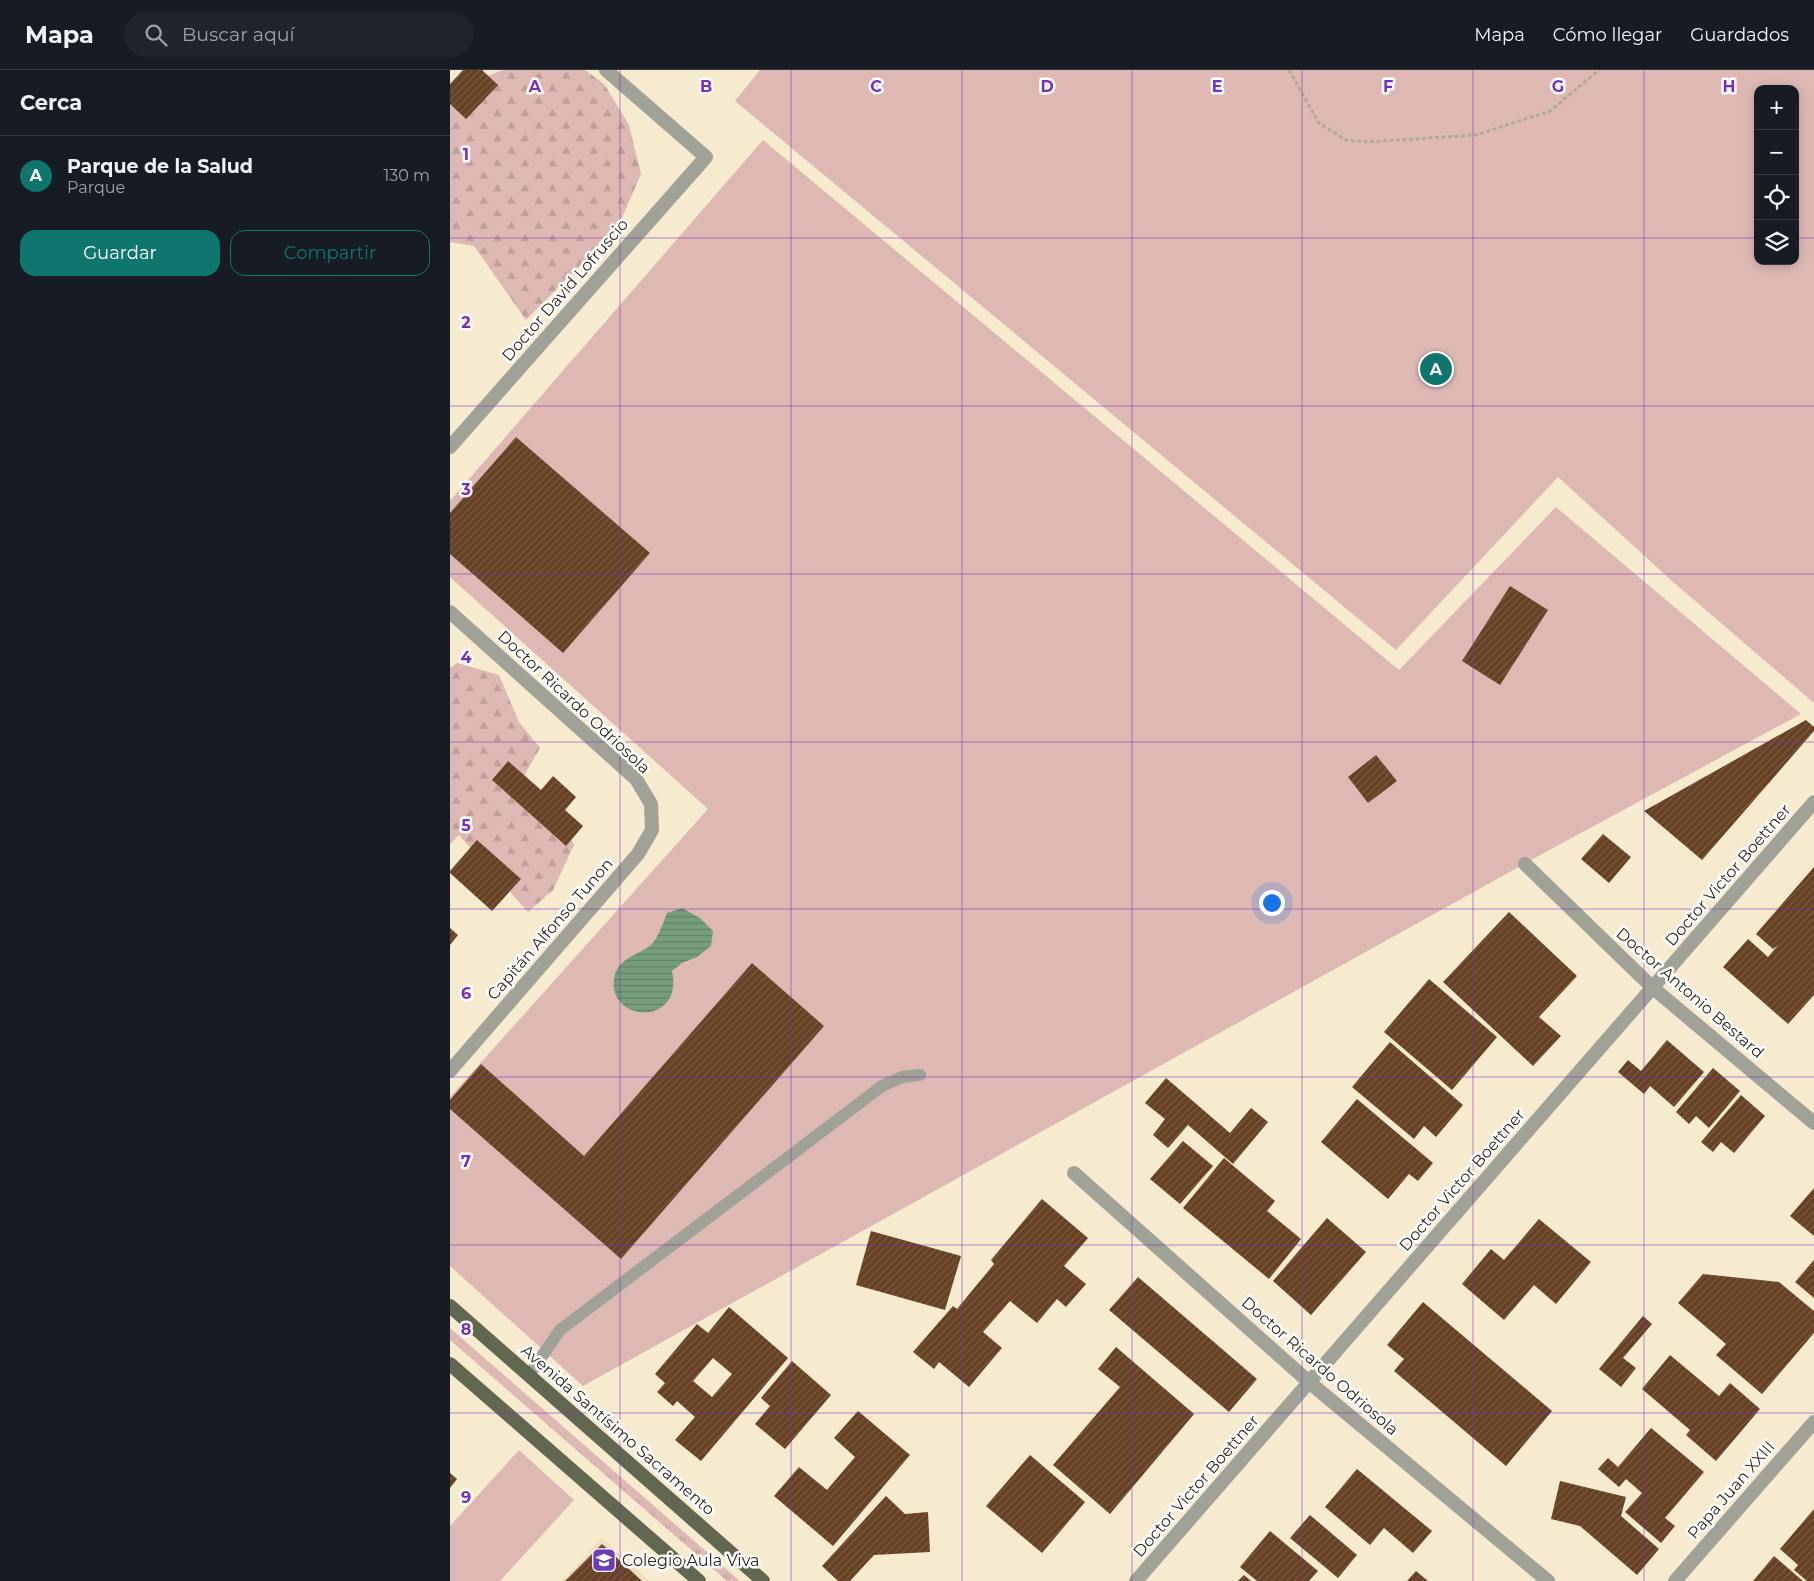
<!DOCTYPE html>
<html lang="es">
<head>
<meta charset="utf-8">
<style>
	:root { --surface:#171b24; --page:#20242c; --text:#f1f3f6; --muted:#9ea1a6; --line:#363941; --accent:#0f766e }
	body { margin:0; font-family:Montserrat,sans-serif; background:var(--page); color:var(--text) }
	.controls { position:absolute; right:15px; top:15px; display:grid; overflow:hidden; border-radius:10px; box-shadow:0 2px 12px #0003 }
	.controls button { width:45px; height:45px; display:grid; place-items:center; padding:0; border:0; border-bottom:1px solid var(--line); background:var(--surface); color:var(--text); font:25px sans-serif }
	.you { position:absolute; left:821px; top:832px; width:18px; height:18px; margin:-12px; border:4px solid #fff; border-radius:50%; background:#1a73e8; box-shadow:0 0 0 8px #1a73e833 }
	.badge { display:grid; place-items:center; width:32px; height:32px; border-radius:50%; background:var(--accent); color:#fff; font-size:16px; font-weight:700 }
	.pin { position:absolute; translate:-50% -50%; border:2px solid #fff; box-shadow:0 1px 5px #0006 }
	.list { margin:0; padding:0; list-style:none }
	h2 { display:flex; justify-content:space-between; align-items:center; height:65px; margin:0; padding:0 20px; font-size:21px }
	h2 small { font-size:16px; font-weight:400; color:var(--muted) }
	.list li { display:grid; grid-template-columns:32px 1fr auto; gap:15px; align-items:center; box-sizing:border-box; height:80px; padding:0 20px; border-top:1px solid var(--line) }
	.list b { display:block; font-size:19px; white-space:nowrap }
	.list p { margin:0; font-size:16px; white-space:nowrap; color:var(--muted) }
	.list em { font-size:16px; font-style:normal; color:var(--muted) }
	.actions { display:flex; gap:10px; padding:15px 20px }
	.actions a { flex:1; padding:11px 0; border:1px solid var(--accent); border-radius:15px; text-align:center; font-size:18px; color:var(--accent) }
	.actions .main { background:var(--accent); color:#fff }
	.icon { flex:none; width:28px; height:28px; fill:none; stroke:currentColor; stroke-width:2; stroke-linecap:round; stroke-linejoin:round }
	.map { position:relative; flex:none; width:1364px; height:1511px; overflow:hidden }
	header { display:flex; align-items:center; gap:30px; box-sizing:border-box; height:70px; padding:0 25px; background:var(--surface); border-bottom:1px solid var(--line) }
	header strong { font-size:24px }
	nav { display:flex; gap:28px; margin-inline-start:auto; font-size:18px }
	.search { width:350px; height:45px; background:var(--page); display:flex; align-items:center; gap:12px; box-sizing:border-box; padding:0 18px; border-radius:28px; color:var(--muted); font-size:19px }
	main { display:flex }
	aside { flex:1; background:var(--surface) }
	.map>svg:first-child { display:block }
	.built { fill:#eddfbd }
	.grass { fill:url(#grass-tufts) }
	.forest { fill:url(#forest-firs) }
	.park { fill:#deb9b4; fill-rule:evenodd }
	.water { fill:url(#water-rules) }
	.building { fill:url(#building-hatch); fill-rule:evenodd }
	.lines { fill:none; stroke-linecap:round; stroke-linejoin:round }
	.path { stroke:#b3aa94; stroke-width:3; stroke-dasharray:4 2.5; stroke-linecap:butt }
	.service { stroke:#a0a297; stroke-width:12 }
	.minor { stroke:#a0a297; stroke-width:14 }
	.primary { stroke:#626752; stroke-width:14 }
	.grid { fill:none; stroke:#7b2cbf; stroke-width:1; stroke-opacity:0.55 }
	.labels { text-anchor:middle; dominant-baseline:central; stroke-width:5; stroke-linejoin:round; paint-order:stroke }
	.street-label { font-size:16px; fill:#2c281e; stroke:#fff }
	.poi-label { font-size:16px; fill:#2c281e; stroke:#fff; text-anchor:start }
	.grid-label { font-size:16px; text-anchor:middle; font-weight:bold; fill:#7b2cbf; stroke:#fff; stroke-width:5; stroke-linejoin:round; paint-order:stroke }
</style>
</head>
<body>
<header>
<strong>Mapa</strong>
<div class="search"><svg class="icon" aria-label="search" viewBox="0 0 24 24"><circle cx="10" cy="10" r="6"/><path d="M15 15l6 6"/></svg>Buscar aquí</div>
<nav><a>Mapa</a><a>Cómo llegar</a><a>Guardados</a></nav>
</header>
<main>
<aside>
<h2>Cerca<small></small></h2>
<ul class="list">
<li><span class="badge">A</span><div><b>Parque de la Salud</b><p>Parque</p></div><em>130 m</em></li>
</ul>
<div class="actions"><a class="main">Guardar</a><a>Compartir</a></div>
</aside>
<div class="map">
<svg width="1364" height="1511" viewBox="0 0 1364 1511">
	<defs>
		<pattern id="grass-tufts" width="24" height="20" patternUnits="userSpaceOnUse" patternTransform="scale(1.25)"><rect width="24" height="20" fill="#deb9b4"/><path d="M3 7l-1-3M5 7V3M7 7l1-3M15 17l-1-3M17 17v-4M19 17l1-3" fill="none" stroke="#bf9f9a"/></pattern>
		<pattern id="forest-firs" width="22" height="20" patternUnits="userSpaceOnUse" patternTransform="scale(1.25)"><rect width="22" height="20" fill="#deb9b4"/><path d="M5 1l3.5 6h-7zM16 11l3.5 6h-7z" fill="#bf9f9a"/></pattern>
		<pattern id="water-rules" width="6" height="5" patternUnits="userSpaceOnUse" patternTransform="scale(1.25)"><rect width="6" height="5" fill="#779e7b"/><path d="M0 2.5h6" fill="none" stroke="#628164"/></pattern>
		<pattern id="building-hatch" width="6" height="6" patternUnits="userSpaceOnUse" patternTransform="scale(1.25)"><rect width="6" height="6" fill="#674124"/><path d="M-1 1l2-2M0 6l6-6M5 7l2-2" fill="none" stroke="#795a42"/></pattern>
	</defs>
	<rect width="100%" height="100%" fill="#f6eacf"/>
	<polygon class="built" points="152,1468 199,1511 112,1511"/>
	<polygon class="grass" points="0,1258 290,1511 277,1511 0,1270"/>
	<g class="forest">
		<polygon points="53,0 135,0 154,14 179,55 191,104 168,157 76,250 24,176 0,172 0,20"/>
		<polygon points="7,593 49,605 69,652 90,678 75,704 79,744 110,746 124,775 103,820 78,842 9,765 0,774 0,598"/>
	</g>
	<g class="park">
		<path d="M310,0H1364V633L1222,511L1108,407L946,580L285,31ZM1308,19H1345V191H1308Z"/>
		<polygon points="313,70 949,600 1106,437 1351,644 1092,784 133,1316 0,1196 0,1027 258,739 0,507 0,431"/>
		<polygon points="69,1380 124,1430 50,1511 0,1511 0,1456"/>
	</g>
	<path class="water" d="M232,838L250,848L263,861L261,876L247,887L232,893L222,901C234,957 158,953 164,909C167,887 189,886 202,874C209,866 213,853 217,843Z"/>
	<g class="building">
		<polygon points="13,0 32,0 48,15 16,49 0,34 0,14"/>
		<polygon points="66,367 200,483 113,583 0,484 0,443"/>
		<polygon points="1060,516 1098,540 1050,615 1012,591"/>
		<polygon points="1356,650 1364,657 1364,661 1252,790 1194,741"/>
		<polygon points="926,685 947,711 918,733 898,707"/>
		<polygon points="58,691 91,720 103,706 126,727 115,740 133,756 116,776 42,710"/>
		<polygon points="1153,764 1181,787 1159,813 1131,789"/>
		<polygon points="27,770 71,809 42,841 0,803 0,801"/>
		<polygon points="1364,797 1364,925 1338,954 1273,897 1298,869 1318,887 1328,875 1323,879 1306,864"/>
		<polygon points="1059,842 1127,906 1089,947 1111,966 1083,996 993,912"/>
		<polygon points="0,858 8,865 0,875"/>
		<polygon points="302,893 374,956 171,1189 0,1039 0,1030 31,994 134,1086"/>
		<polygon points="979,909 1047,967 1002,1020 934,962"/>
		<polygon points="1217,970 1254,1002 1224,1037 1200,1016 1194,1024 1168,1002 1178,990 1191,1001"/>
		<polygon points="940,972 1013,1035 986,1067 974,1056 964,1069 902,1017"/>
		<polygon points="1263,998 1290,1021 1259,1058 1246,1046 1239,1054 1226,1042"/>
		<polygon points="716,1008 780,1063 801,1038 818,1052 783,1094 738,1055 718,1078 703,1065 715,1049 695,1033"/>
		<polygon points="1291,1025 1315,1046 1284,1083 1271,1072 1263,1082 1251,1072"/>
		<polygon points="907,1029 983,1093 968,1111 959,1104 938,1129 871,1072"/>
		<polygon points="733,1071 763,1096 730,1134 700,1109"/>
		<polygon points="774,1088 825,1131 817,1141 851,1169 819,1209 733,1138"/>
		<polygon points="1364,1118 1364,1166 1340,1146"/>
		<polygon points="592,1129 638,1168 614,1196 636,1214 616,1237 607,1229 587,1253 560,1231 533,1262 552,1278 519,1317 489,1292 484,1299 463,1282 503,1236 507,1239 544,1194 541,1190"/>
		<polygon points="877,1148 916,1182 861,1245 823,1211"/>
		<polygon points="1089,1149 1141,1192 1106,1234 1084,1215 1054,1250 1012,1214 1041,1179 1054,1190"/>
		<polygon points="421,1161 511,1186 495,1240 406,1215"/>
		<polygon points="1364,1190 1364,1228 1345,1212"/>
		<polygon points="1253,1204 1329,1212 1364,1241 1364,1263 1312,1324 1266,1285 1276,1274 1228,1233"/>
		<polygon points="688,1207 807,1309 779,1342 659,1240"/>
		<polygon points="973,1232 1102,1341 1056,1396 944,1301 954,1289 937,1275"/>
		<path d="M279,1237L338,1288L251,1391L225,1370L245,1347L227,1331L223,1336L207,1322L215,1313L205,1304L247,1254L258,1263ZM263,1288L282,1304L262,1327L243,1311Z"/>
		<polygon points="1193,1246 1202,1254 1173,1288 1186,1298 1171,1317 1149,1299"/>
		<polygon points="666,1277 744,1344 660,1444 603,1395 670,1317 648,1299"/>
		<polygon points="1220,1285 1269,1326 1280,1313 1310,1339 1266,1391 1236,1365 1240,1360 1192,1319"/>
		<polygon points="342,1291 381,1325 335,1379 305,1354 320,1336 311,1328"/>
		<polygon points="408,1341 460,1385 383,1476 324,1426 349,1397 377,1420 405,1387 384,1368"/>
		<polygon points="1201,1358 1254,1402 1215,1448 1225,1456 1211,1473 1175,1442 1192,1423 1176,1409 1169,1417 1148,1399 1158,1388 1168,1397"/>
		<polygon points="580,1385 635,1432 592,1483 536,1436"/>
		<polygon points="907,1399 982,1461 963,1483 934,1458 920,1475 875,1437"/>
		<polygon points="0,1403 7,1409 0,1418"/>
		<polygon points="1110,1411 1176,1427 1171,1446 1209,1479 1187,1505 1130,1456 1101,1449"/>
		<polygon points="436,1426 455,1444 478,1442 480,1482 424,1485 400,1511 388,1511 372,1496"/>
		<polygon points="1364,1439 1364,1511 1357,1511 1344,1500 1348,1495 1330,1479"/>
		<polygon points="860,1445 907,1485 888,1508 840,1468"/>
		<polygon points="820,1461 868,1501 859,1511 807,1511 790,1497"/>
		<polygon points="152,1474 192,1511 115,1511"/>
		<polygon points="1324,1486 1353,1511 1303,1511"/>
		<polygon points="966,1501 978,1511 957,1511"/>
		<polygon points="794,1505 801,1511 788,1511"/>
	</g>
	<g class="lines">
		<polyline class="path" points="839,0 869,53 896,70 918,72 1026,65 1100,41 1149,0"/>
		<polyline class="service" points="79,1305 110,1260 432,1016 452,1007 470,1005"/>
		<g class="minor">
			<polyline points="0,377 256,87 156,0"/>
			<polyline points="0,542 186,709 201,734 202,760 188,784 0,1001"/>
			<polyline points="1075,794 1203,918 1364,1053"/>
			<polyline points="624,1103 859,1312 1098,1511"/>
			<polyline points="686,1511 1364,732"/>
			<polyline points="1225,1511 1364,1352"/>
		</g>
		<g class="primary">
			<polyline points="0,1236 313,1511"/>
			<polyline points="0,1294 249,1511"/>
		</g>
	</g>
	<path class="grid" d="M170,0V1511M341,0V1511M512,0V1511M682,0V1511M852,0V1511M1023,0V1511M1194,0V1511M0,168H1308M1345,168H1364M0,336H1364M0,504H1364M0,672H1364M0,839H1364M0,1007H1364M0,1175H1364M0,1343H1364"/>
	<defs>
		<g id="school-square" transform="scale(1.25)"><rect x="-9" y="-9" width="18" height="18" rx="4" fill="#6c3eb5" stroke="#fff"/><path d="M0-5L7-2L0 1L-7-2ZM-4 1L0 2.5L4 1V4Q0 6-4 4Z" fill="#fff"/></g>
	</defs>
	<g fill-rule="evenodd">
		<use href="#school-square" x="154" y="1490"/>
	</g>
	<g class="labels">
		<g class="street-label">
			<text transform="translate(115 220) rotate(-49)">Doctor David Lofruscio</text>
			<text transform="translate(124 632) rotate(43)">Doctor Ricardo Odriosola</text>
			<text transform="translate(1278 805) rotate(-49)">Doctor Victor Boettner</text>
			<text transform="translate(100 859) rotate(-49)">Capitán Alfonso Tunon</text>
			<text transform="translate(1240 923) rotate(41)">Doctor Antonio Bestard</text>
			<text transform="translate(1012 1110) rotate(-49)">Doctor Victor Boettner</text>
			<text transform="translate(870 1296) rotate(41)">Doctor Ricardo Odriosola</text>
			<text transform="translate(168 1360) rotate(41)">Avenida Santísimo Sacramento</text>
			<text transform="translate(746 1416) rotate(-49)">Doctor Victor Boettner</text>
			<text transform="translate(1281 1420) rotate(-49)">Papa Juan XXIII</text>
		</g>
		<g class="poi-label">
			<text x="172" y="1490">Colegio Aula Viva</text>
		</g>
	</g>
	<g class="grid-label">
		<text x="85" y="22">A</text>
		<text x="256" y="22">B</text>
		<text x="426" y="22">C</text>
		<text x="597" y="22">D</text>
		<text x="767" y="22">E</text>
		<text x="938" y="22">F</text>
		<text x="1108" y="22">G</text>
		<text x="1279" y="22">H</text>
		<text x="16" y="90">1</text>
		<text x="16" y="258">2</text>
		<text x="16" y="425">3</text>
		<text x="16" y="593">4</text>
		<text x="16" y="761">5</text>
		<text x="16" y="929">6</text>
		<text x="16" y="1097">7</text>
		<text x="16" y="1265">8</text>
		<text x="16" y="1433">9</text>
	</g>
</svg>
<div class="controls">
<button>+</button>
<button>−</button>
<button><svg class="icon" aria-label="locate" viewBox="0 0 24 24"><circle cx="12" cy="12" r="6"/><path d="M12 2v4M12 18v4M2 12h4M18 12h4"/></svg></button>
<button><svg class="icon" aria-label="layers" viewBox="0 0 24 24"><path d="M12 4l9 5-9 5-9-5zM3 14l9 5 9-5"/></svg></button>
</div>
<div class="you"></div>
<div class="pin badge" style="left:986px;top:299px">A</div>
</div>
</main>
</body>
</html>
